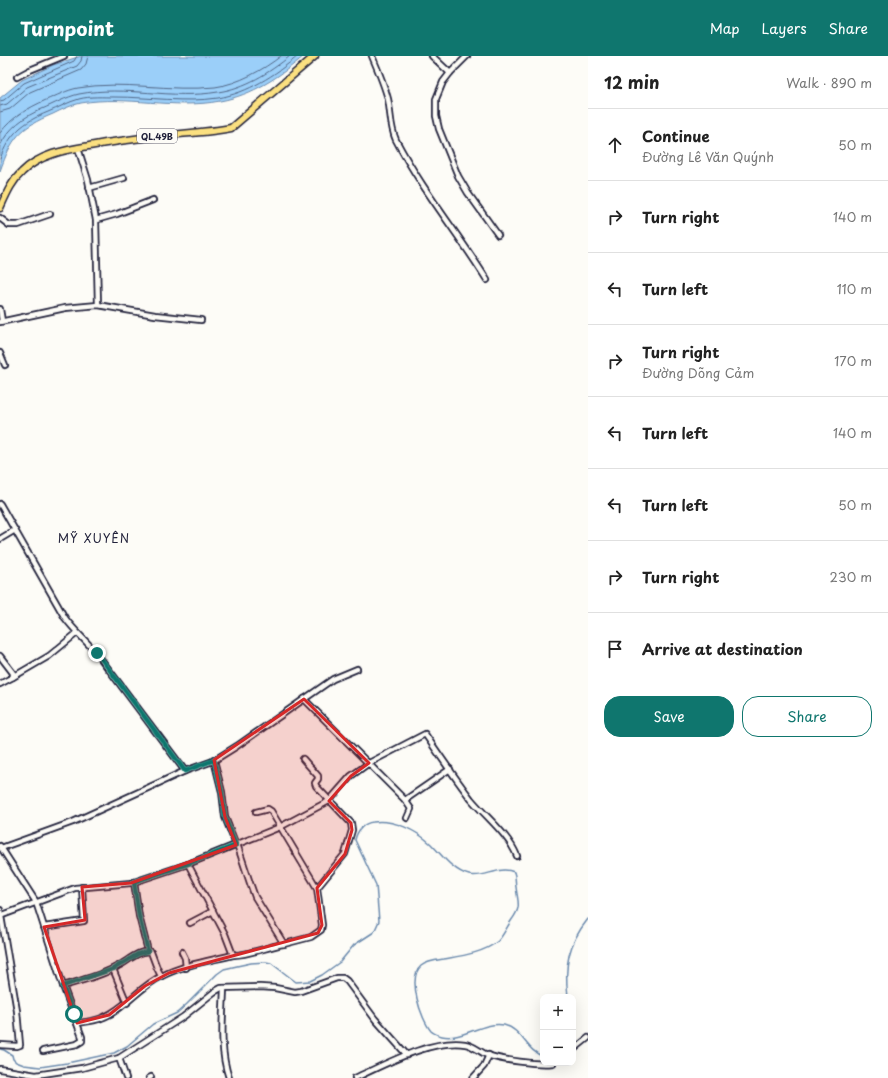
<!DOCTYPE html>
<html lang="en">
<head>
<meta charset="utf-8">
<style>
	:root { --surface:#fff; --page:#f2f2f2; --text:#222; --muted:#767676; --line:#e0e0e0; --accent:#0f766e }
	body { margin:0; font-family:"Playpen Sans",sans-serif; background:var(--page); color:var(--text) }
	.controls { position:absolute; right:12px; bottom:12px; display:grid; overflow:hidden; border-radius:8px; box-shadow:0 4px 16px #0002 }
	.controls button { width:36px; height:36px; display:grid; place-items:center; padding:0; border:0; border-bottom:1px solid var(--line); background:var(--surface); color:var(--text); font:20px sans-serif }
	.stop { position:absolute; width:12px; height:12px; margin:-9px; border:3px solid #0f766e; border-radius:50%; background:#fff }
	.stop.end { background:#0f766e; border-color:#fff; box-shadow:0 1px 4px #0008 }
	.list { margin:0; padding:0; list-style:none }
	h2 { display:flex; justify-content:space-between; align-items:center; height:52px; margin:0; padding:0 16px; font-size:17px }
	h2 small { font-size:13px; font-weight:400; color:var(--muted) }
	.list li { display:grid; grid-template-columns:26px 1fr auto; gap:12px; align-items:center; box-sizing:border-box; height:72px; padding:0 16px; border-top:1px solid var(--line) }
	.list b { display:block; font-size:15px; white-space:nowrap }
	.list p { margin:0; font-size:13px; white-space:nowrap; color:var(--muted) }
	.list em { font-size:13px; font-style:normal; color:var(--muted) }
	.actions { display:flex; gap:8px; padding:12px 16px }
	.actions a { flex:1; padding:9px 0; border:1px solid var(--accent); border-radius:16px; text-align:center; font-size:14px; color:var(--accent) }
	.actions .main { background:var(--accent); color:#fff }
	.icon { flex:none; width:22px; height:22px; fill:none; stroke:currentColor; stroke-width:2; stroke-linecap:round; stroke-linejoin:round }
	.map { position:relative; flex:none; width:588px; height:1022px; overflow:hidden }
	header { display:flex; align-items:center; gap:24px; box-sizing:border-box; height:56px; padding:0 20px; background:var(--accent); color:#fff }
	header strong { font-size:19px }
	nav { display:flex; gap:22px; margin-inline-start:auto; font-size:14px }
	main { display:flex }
	aside { flex:1; background:var(--surface) }
	.map>svg:first-child { display:block }
	.water { fill:#9bcff9; stroke:#6b8aad }
	.lines { fill:none; stroke-linecap:round; stroke-linejoin:round }
	.shore { stroke:#526787; stroke-width:1 }
	.stream { stroke:#6b8aad; stroke-width:1.5 }
	.minor-casing { stroke:#22223b; stroke-width:8 }
	.major-casing { stroke:#22223b; stroke-width:9 }
	.minor { stroke:#fdfcf7; stroke-width:4.5 }
	.major { stroke:#fbe080; stroke-width:6 }
	.route { stroke:#0f766e; stroke-width:5 }
	.marked { fill:#d62828; fill-opacity:0.2; stroke:#d62828; stroke-width:3; stroke-linejoin:round }
	.labels { text-anchor:middle; dominant-baseline:central; stroke-width:3.5; stroke-linejoin:round; paint-order:stroke }
	.shield { fill:#fdfcf7; stroke:#646373; stroke-width:1 }
	.shield-label { font-size:9px; font-weight:bold; fill:#22223b }
	.quarter-label { font-size:12px; letter-spacing:1px; fill:#22223b; stroke:#fdfcf7 }
</style>
</head>
<body>
<header>
<strong>Turnpoint</strong>
<nav><a>Map</a><a>Layers</a><a>Share</a></nav>
</header>
<main>
<div class="map">
<svg width="588" height="1022" viewBox="0 0 588 1022">
	<rect width="100%" height="100%" fill="#fdfcf7"/>
	<filter id="ink" filterUnits="userSpaceOnUse"><feTurbulence type="fractalNoise" baseFrequency=".025" numOctaves="2"/><feDisplacementMap in="SourceGraphic" scale="8" xChannelSelector="R" yChannelSelector="G"/><feConvolveMatrix kernelMatrix="1 2 1 2 8 2 1 2 1" color-interpolation-filters="sRGB"/></filter>
	<g filter="url(#ink)">
		<path class="water" d="M81,0H304C279,21 253,39 220,45C175,54 126,39 81,47C71,49 61,54 53,58C19,72 12,82 0,115V42L22,24L53,9Z"/>
		<g class="lines">
			<g class="shore">
				<polyline points="0,45 4,44 24,27 74,5 77,0"/>
				<polyline points="0,50 7,48 27,31 77,10 81,5 82,0"/>
				<polyline points="0,56 10,53 30,36 81,14 86,8 88,0"/>
				<path d="M0,77C12,61 28,52 46,44C56,40 67,34 78,32C123,24 170,36 215,31C238,28 263,14 281,0"/>
				<path d="M0,90C8,72 25,60 42,53C54,48 66,41 79,38C125,29 172,44 218,36C245,32 269,17 290,0"/>
				<path d="M0,103C9,78 23,66 48,56C58,52 68,46 79,43C90,40 103,41 115,41C148,41 186,47 218,42C248,37 275,19 298,0"/>
			</g>
			<g class="stream">
				<path d="M568,941C564,910 568,888 588,863"/>
				<path d="M0,993L4,994L12,999L13,1003L16,1006L24,1009L40,1011L67,1007L114,997L127,990L153,968L177,957L187,948L217,918L224,913L237,910L251,907L266,906L271,907L296,926L310,925L322,919L340,906L354,889L374,876L379,865L376,829L355,784C357,775 363,767 373,766C393,763 416,774 431,788C442,799 453,815 469,819C484,823 499,809 514,816C516,821 515,826 516,831C518,848 522,850 511,865C507,871 503,880 498,885C484,897 461,900 444,903C437,904 427,905 421,910C407,922 421,963 431,975C433,977 438,979 442,980C461,985 483,965 504,969C522,973 527,996 543,1000"/>
			</g>
			<g class="minor-casing">
				<g id="minor">
					<path d="M372,0C378,14 384,28 388,43C391,57 390,71 396,84C422,134 458,177 487,224"/>
					<polyline points="432,0 450,17 443,26 436,43 436,60 439,73 458,120 468,137 498,179"/>
					<polyline points="450,17 467,0"/>
					<polyline points="17,21 30,14 64,0"/>
					<polyline points="78,92 88,124 96,164 98,249"/>
					<polyline points="89,132 124,122"/>
					<polyline points="0,162 9,169 18,169 50,158"/>
					<polyline points="96,164 117,158 153,144"/>
					<polyline points="0,253 2,265"/>
					<polyline points="0,266 65,252 98,249 155,259 201,264"/>
					<polyline points="0,297 5,309"/>
					<path d="M0,448L65,562C76,577 90,588 101,603L185,715"/>
					<polyline points="0,483 15,474"/>
					<polyline points="0,600 13,617 13,621 0,628"/>
					<polyline points="13,621 49,600 77,577"/>
					<polyline points="304,643 405,744 411,753 407,762"/>
					<polyline points="214,704 222,736 225,761 236,789"/>
					<polyline points="405,744 450,713"/>
					<polyline points="256,756 268,753 271,755 317,832"/>
					<polyline points="0,790 36,846 63,930 82,981 82,985 77,988 43,995"/>
					<polyline points="1,792 73,766 185,715 213,705 237,690 333,623 357,613"/>
					<path d="M188,808L225,878L233,899C246,900 269,890 284,888L255,841L250,827L237,788"/>
					<polyline points="134,826 139,860 148,895"/>
					<polyline points="0,854 17,955 20,989 17,990 0,989"/>
					<path d="M0,860L75,832L131,827L188,808L280,771L329,745L351,720L369,707L425,678C440,700 455,722 471,743C486,761 509,779 517,800"/>
					<polyline points="190,867 213,855"/>
					<polyline points="44,871 84,865 82,831"/>
					<polyline points="284,888 311,881 321,874 322,869 317,832 345,798 352,774 351,767 316,730 315,727 318,723 318,720 303,703"/>
					<polyline points="182,896 185,902 186,912"/>
					<polyline points="113,913 127,947"/>
					<path d="M63,930C81,924 102,920 118,910C128,905 140,893 151,896L157,912L161,920"/>
					<path d="M224,932C223,962 219,993 229,1022"/>
					<path d="M77,967C86,966 96,965 104,961C126,952 140,930 162,920C183,909 209,905 233,899"/>
					<polyline points="573,994 588,982"/>
					<polyline points="119,1002 126,1022"/>
					<polyline points="0,1013 36,1019 82,1012 119,1002 183,961 214,936 221,932 260,931 275,932 295,936 301,935 337,922 343,922 347,925 375,963 407,999"/>
					<polyline points="149,1022 151,1021"/>
					<path d="M355,1022C386,1008 431,983 465,988C473,989 480,996 487,999C501,1004 538,1009 553,1007"/>
					<polyline points="473,1022 484,1010 489,999"/>
				</g>
			</g>
			<g class="major-casing">
				<path id="major" d="M0,152C6,139 11,126 22,116C40,98 65,94 89,90C115,85 141,82 168,79C189,77 210,76 231,72L315,0"/>
			</g>
			<use href="#minor" class="minor"/>
			<use href="#major" class="major"/>
		</g>
	</g>
	<g class="lines" filter="url(#ink)">
		<polyline class="route" points="74,958 63,930 113,913 138,898 148,895 139,860 134,826 188,808 236,789 225,761 222,736 214,704 185,715 97,597"/>
	</g>
	<path class="marked" d="M304,643L369,707L351,720L329,745L351,767L352,774L345,798L317,832L322,869L318,877L169,917L145,930L109,959L77,967L44,871L85,864L82,831L131,827L236,789L225,761L214,704Z"/>
	<g class="labels">
		<rect class="shield" x="137" y="73" width="40" height="14" rx="3"/>
		<g class="shield-label">
			<text x="157" y="80">QL.49B</text>
		</g>
		<g class="quarter-label">
			<text x="94" y="482">MỸ XUYÊN</text>
		</g>
	</g>
</svg>
<div class="controls">
<button>+</button>
<button>−</button>
</div>
<div class="stop" style="left:74px;top:958px"></div>
<div class="stop end" style="left:97px;top:597px"></div>
</div>
<aside>
<h2>12 min<small>Walk · 890 m</small></h2>
<ul class="list">
<li><svg class="icon" aria-label="ahead" viewBox="0 0 24 24"><path d="M12 20V5M6 11l6-6 6 6"/></svg><div><b>Continue</b><p>Đường Lê Văn Quýnh</p></div><em>50 m</em></li>
<li><svg class="icon" aria-label="right" viewBox="0 0 24 24"><path d="M7 20v-9h11M14 6l5 5-5 5"/></svg><div><b>Turn right</b></div><em>140 m</em></li>
<li><svg class="icon" aria-label="left" viewBox="0 0 24 24"><path d="M17 20v-9H6M10 6l-5 5 5 5"/></svg><div><b>Turn left</b></div><em>110 m</em></li>
<li><svg class="icon" aria-label="right" viewBox="0 0 24 24"><path d="M7 20v-9h11M14 6l5 5-5 5"/></svg><div><b>Turn right</b><p>Đường Dõng Cảm</p></div><em>170 m</em></li>
<li><svg class="icon" aria-label="left" viewBox="0 0 24 24"><path d="M17 20v-9H6M10 6l-5 5 5 5"/></svg><div><b>Turn left</b></div><em>140 m</em></li>
<li><svg class="icon" aria-label="left" viewBox="0 0 24 24"><path d="M17 20v-9H6M10 6l-5 5 5 5"/></svg><div><b>Turn left</b></div><em>50 m</em></li>
<li><svg class="icon" aria-label="right" viewBox="0 0 24 24"><path d="M7 20v-9h11M14 6l5 5-5 5"/></svg><div><b>Turn right</b></div><em>230 m</em></li>
<li><svg class="icon" aria-label="arrive" viewBox="0 0 24 24"><path d="M6 21V4h12l-3 4 3 4H6"/></svg><div><b>Arrive at destination</b></div></li>
</ul>
<div class="actions"><a class="main">Save</a><a>Share</a></div>
</aside>
</main>
</body>
</html>
